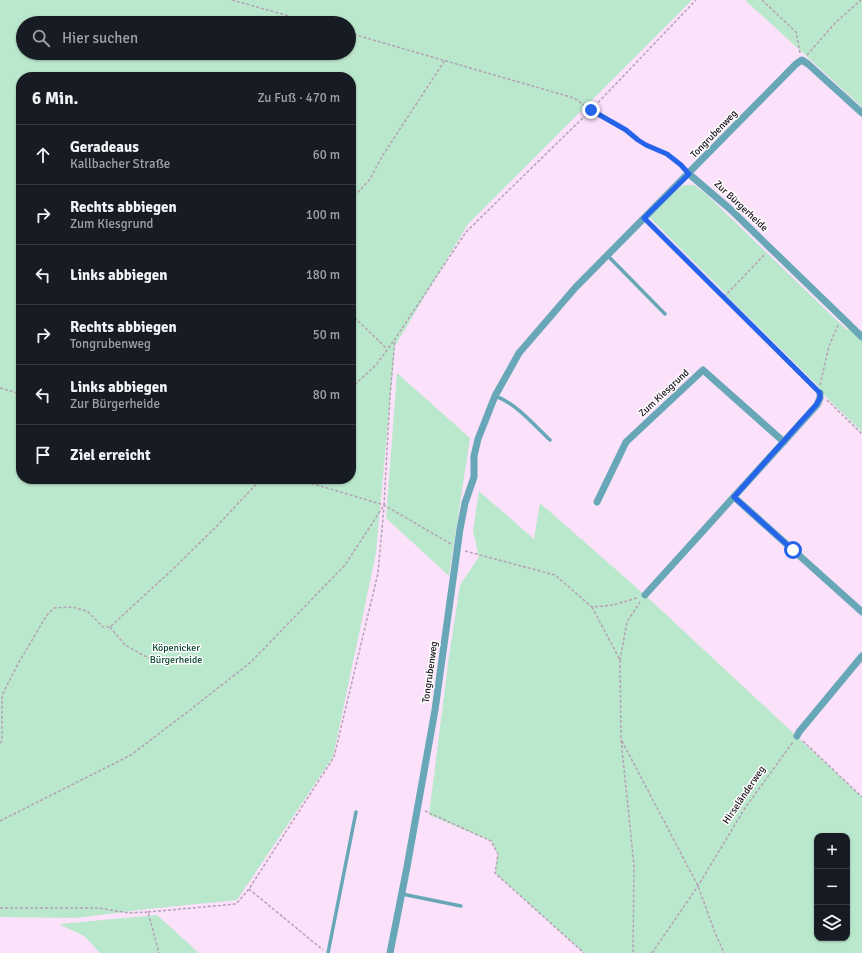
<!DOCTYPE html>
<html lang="de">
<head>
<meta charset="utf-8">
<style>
	:root { --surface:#171b24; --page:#242831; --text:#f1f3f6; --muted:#9ea1a6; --line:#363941 }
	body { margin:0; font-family:Signika,sans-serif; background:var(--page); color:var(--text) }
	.controls { position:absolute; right:12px; bottom:12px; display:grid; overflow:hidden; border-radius:8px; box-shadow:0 1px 3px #0004 }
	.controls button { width:36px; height:36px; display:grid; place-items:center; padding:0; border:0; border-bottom:1px solid var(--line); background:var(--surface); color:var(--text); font:20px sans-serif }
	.stop { position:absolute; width:12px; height:12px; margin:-9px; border:3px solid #2563eb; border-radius:50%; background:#fff }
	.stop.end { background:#2563eb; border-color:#fff; box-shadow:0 1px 4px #0008 }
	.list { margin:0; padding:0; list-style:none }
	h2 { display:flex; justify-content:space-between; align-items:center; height:52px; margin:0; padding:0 16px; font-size:17px }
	h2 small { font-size:13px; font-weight:400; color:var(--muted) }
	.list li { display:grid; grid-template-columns:26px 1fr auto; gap:12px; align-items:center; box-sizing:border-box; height:60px; padding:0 16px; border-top:1px solid var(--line) }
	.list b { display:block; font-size:15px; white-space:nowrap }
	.list p { margin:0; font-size:13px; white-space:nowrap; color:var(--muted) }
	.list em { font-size:13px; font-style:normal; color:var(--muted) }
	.icon { flex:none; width:22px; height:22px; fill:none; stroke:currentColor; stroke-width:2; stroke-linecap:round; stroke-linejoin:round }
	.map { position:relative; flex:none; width:862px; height:953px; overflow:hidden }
	.search { position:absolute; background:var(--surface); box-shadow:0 1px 3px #0004; left:16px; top:16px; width:340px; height:44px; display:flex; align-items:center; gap:10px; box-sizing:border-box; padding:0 14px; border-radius:22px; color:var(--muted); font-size:15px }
	.panel { position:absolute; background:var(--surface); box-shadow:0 1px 3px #0004; left:16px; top:72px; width:340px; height:412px; border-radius:16px }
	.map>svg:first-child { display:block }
	.green { fill:#bae8cd; fill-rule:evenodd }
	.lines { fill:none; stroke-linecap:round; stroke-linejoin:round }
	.path { stroke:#b5a1b5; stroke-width:1.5; stroke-dasharray:3 2; stroke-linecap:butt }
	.service { stroke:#68a7b8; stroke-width:3.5 }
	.minor { stroke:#68a7b8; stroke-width:7 }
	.route { stroke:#2563eb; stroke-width:5 }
	.labels { text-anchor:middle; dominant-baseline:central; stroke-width:3; stroke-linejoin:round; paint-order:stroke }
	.street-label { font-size:10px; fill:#1a111a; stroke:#fff }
	.park-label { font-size:10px; fill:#07442b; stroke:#fff }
</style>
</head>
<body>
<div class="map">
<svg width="862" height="953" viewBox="0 0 862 953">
	<rect width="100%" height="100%" fill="#fbe1fa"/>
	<g class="green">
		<path d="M0,0H692L468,224L395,346L376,553L333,757L237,900L148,909L76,918L0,917ZM23,23H349V53H23ZM21,77H351V479H21Z"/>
		<polygon points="745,0 862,0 862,107"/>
		<polygon points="684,185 694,185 706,194 828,312 846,329 850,330 862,340 862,432 822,393 817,385 727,296 725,293 648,216 678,189"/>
		<polygon points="397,373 470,438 449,576 386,518"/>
		<path d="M479,491L534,539L540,503L645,595L862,797V953H584L495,873L498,854L491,841L429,815L449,656L460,585L479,557L473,531ZM817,836H847V938H817Z"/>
		<polygon points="157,915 199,953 100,953 84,936 59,924"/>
	</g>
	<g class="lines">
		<g class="path">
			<polyline points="232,0 314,23"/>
			<polyline points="762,0 796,32 800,53"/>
			<polyline points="349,33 574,98 591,110 626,130 638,140 646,145 667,154 683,167"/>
			<polyline points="807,55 836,22 861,0"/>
			<polyline points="351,200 370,179 383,155 445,60"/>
			<polyline points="650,224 815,388"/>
			<polyline points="724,297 765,254"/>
			<polyline points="351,314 387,349"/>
			<polyline points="820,385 829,346 838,325"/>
			<polyline points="0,388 21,394"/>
			<polyline points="351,388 376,365 395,339"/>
			<polyline points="827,400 862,434"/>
			<polyline points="297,479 384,505 451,544"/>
			<polyline points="465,551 555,575 592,607 613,605 637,598"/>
			<polyline points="592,607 620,660 621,739 634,866 633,953"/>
			<polyline points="110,627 125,645 161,665"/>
			<polyline points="620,660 627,622 640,602"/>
			<polyline points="622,741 698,886 714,930 724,953"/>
			<polyline points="803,741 862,797"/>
			<polyline points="0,743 2,741 2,695 19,662 47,615 54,608 72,607 87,611 103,627 110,627 173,569 217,526 261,479"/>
			<polyline points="425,811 491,841 498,854 495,873 584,953"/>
			<polyline points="0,821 131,755 190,710 251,662 345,565 384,505 390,396 395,339 466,232 591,110 696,0"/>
			<polyline points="249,889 323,950"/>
			<polyline points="0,908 98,908 129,913 148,912 159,953"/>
			<polyline points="148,912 236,904 249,889 334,757 378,573 384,507"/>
			<polyline points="652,953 698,886 745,808 793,742"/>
		</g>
		<g class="service">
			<polyline points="608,256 665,314"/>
			<path d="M495,396C516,403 534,425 550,440"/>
			<polyline points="402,894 461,906"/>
			<polyline points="328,953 356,812"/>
		</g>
		<g class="minor">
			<polyline points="689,174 730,209 862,337"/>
			<polyline points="734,497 862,612"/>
			<polyline points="597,502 626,442 703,370 784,442"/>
			<polyline points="645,595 817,405 820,398 820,393"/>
			<polyline points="797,736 799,732 862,656"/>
			<polyline points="390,953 407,867 435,710 460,529 465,503 474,477 474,456 478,439 495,396 519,353 575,288 796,64 802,60 808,64 862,113"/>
		</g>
	</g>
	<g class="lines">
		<polyline class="route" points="591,110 626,130 638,140 646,145 667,154 681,165 689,174 644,218 820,393 820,398 816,405 734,497 793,550"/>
	</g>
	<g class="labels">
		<g class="street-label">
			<text transform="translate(714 134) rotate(-46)">Tongrubenweg</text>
			<text transform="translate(741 206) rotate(43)">Zur Bürgerheide</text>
			<text transform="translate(664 393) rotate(-43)">Zum Kiesgrund</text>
			<text transform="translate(430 672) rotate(-82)">Tongrubenweg</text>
			<text transform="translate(744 795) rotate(-56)">Hirseländerweg</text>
		</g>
		<g class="park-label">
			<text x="176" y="648">Köpenicker<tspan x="176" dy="12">Bürgerheide</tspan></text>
		</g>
	</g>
</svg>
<div class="controls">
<button>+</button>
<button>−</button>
<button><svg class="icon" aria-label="layers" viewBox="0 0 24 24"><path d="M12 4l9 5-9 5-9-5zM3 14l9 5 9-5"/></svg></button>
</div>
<div class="stop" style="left:793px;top:550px"></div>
<div class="stop end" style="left:591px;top:110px"></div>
<div class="search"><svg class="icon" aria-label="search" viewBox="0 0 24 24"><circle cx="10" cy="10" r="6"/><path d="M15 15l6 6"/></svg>Hier suchen</div>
<section class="panel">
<h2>6 Min.<small>Zu Fuß · 470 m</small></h2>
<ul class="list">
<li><svg class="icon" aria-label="ahead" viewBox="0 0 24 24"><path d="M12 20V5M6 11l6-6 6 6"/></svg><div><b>Geradeaus</b><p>Kallbacher Straße</p></div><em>60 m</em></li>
<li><svg class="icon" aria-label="right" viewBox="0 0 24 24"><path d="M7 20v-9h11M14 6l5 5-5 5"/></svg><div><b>Rechts abbiegen</b><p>Zum Kiesgrund</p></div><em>100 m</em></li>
<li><svg class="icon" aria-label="left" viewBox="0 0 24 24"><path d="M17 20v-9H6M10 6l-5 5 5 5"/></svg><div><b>Links abbiegen</b></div><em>180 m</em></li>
<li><svg class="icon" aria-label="right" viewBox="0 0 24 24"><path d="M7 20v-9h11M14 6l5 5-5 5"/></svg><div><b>Rechts abbiegen</b><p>Tongrubenweg</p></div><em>50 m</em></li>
<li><svg class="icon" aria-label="left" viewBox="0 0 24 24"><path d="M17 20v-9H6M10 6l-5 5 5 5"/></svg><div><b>Links abbiegen</b><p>Zur Bürgerheide</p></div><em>80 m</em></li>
<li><svg class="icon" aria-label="arrive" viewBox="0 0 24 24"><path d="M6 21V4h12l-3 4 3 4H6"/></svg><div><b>Ziel erreicht</b></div></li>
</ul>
</section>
</div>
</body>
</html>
